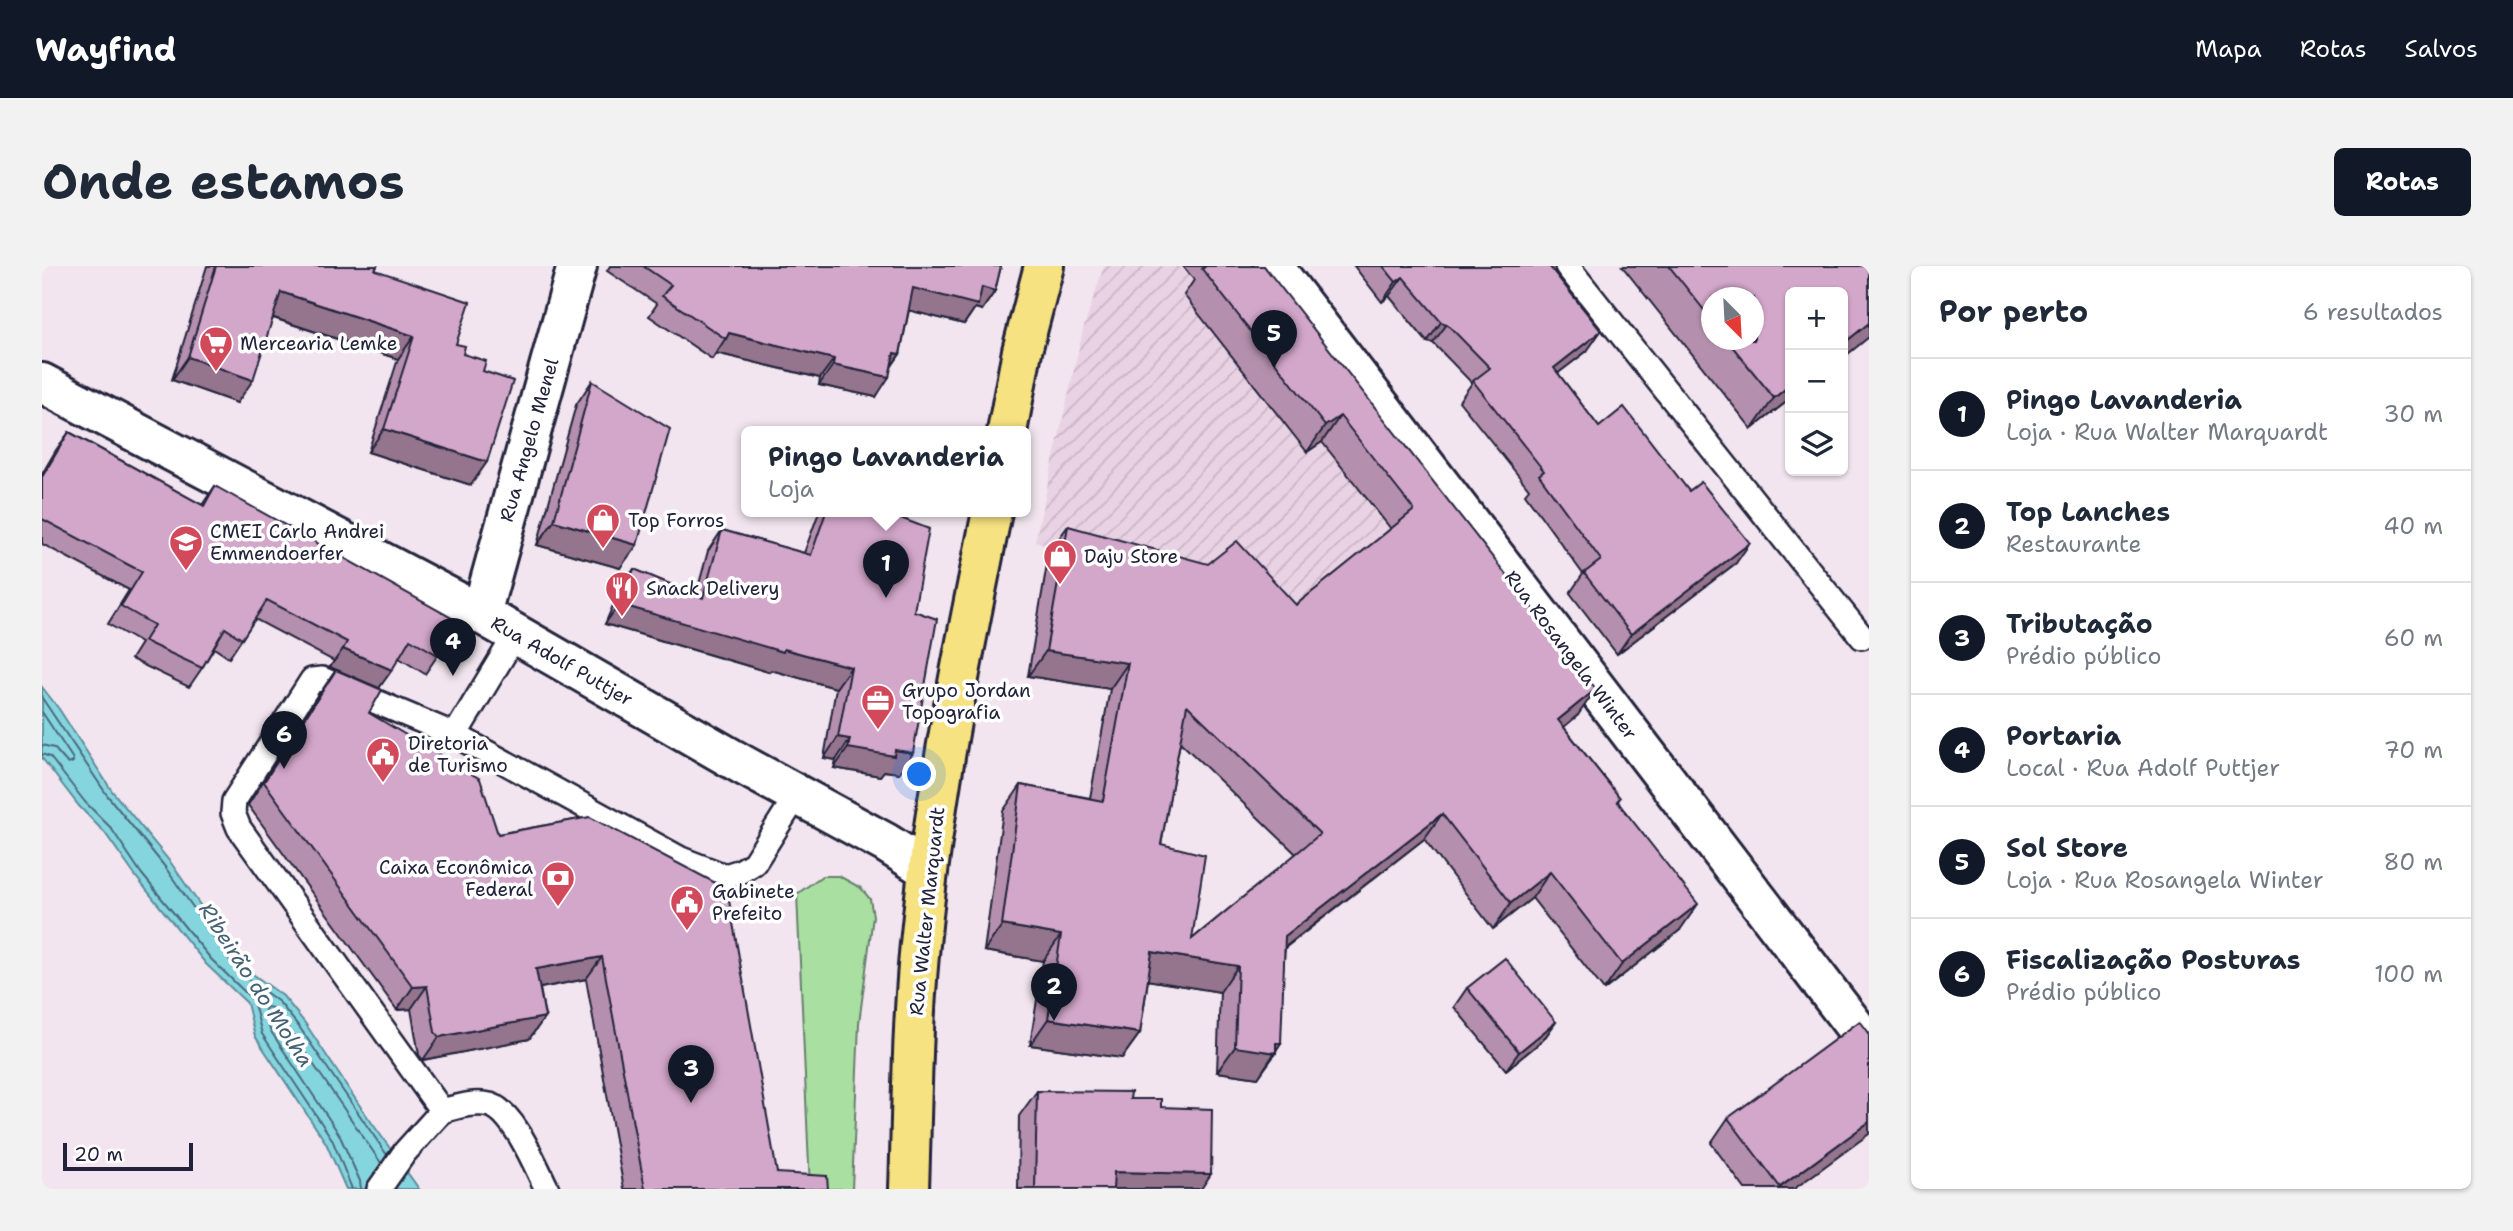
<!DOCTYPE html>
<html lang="pt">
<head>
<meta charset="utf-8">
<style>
	:root { --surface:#fff; --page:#f2f2f3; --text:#1f2937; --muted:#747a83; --line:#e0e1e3; --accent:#111827 }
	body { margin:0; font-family:"Shantell Sans",sans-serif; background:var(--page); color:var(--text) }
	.controls { position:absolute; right:21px; top:21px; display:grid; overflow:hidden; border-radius:10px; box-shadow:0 2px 5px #0004 }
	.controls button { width:63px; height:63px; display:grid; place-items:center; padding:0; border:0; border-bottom:2px solid var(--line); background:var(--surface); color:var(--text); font:35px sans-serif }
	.compass { position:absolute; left:1659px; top:21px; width:63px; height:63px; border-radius:50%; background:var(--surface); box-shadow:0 2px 5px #0004; rotate:156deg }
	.scale { position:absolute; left:21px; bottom:18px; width:130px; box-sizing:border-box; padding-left:7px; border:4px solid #22223b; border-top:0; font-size:19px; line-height:24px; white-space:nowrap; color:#22223b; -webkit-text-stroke:5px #fff; paint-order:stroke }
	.you { position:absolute; left:878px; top:509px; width:24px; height:24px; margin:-18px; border:5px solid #fff; border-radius:50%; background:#1a73e8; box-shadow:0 0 0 10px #1a73e833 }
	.badge { display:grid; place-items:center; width:46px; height:46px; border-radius:50%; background:var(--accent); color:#fff; font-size:23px; font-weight:700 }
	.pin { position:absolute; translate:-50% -58px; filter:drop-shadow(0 2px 4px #0008) }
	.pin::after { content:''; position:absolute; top:37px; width:24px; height:21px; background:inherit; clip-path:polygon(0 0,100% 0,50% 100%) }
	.popup { position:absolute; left:699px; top:160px; width:290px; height:91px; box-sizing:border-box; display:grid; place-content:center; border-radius:10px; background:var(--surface); filter:drop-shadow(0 2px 5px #0005); font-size:23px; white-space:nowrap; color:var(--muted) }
	.popup b { font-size:26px; color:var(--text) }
	.popup::after { content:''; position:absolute; left:50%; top:100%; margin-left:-14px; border:14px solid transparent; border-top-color:var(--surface) }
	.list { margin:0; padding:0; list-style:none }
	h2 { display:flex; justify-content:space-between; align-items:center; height:91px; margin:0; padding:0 28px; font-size:30px }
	h2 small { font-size:23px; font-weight:400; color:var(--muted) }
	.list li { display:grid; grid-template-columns:46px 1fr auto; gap:21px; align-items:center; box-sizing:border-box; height:112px; padding:0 28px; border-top:2px solid var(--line) }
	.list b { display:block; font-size:26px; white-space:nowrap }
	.list p { margin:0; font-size:23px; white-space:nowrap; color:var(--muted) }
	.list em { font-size:23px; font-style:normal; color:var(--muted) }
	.icon { flex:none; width:38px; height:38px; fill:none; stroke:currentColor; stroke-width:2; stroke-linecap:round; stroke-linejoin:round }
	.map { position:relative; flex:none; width:1827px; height:923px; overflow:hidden; border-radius:10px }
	header { display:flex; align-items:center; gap:42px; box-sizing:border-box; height:98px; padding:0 35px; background:var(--accent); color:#fff }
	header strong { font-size:33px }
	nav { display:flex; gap:38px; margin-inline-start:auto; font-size:24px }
	.intro { display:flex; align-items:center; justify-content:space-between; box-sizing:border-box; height:168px; padding:0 42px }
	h1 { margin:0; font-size:49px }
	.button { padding:18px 32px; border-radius:10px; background:var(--accent); color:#fff; font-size:24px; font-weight:700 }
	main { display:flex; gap:42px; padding:0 42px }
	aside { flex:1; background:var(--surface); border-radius:10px; box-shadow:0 2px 5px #0004 }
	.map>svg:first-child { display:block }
	.industrial { fill:url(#industrial-furrows) }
	.green { fill:#aadfa2; stroke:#66806e; stroke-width:2 }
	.water { fill:#85d5df; stroke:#5d8d9d; stroke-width:2 }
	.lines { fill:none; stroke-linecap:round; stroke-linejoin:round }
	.shore { stroke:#4a6a7d; stroke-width:2 }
	.lane-casing { stroke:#22223b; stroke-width:28 }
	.street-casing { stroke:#22223b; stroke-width:44 }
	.secondary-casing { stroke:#22223b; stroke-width:44 }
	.primary-casing { stroke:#22223b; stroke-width:44 }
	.lane { stroke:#fff; stroke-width:23 }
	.street { stroke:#fff; stroke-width:38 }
	.secondary { stroke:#fff; stroke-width:38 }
	.primary { stroke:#f7e281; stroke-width:38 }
	.wall { fill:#b590ae; stroke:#22223b; stroke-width:2; fill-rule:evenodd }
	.shaded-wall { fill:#94758d; stroke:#22223b; stroke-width:2 }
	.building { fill:#d3a7ca; stroke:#22223b; stroke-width:2; fill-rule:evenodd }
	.labels { text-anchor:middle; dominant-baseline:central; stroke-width:7; stroke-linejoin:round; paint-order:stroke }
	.poi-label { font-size:19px; fill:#22223b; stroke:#fff; text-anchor:start }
	.street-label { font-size:19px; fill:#22223b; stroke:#fff }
	.water-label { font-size:21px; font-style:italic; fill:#456174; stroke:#fff }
</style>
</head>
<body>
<header>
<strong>Wayfind</strong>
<nav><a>Mapa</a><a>Rotas</a><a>Salvos</a></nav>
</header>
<div class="intro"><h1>Onde estamos</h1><a class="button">Rotas</a></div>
<main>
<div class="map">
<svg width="1827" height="923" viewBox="0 0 1827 923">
	<defs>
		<pattern id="industrial-furrows" width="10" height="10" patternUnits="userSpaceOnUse" patternTransform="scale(1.75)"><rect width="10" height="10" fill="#e9d2e4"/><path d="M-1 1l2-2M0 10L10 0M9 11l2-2" fill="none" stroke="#c8b4c4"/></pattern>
	</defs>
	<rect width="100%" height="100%" fill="#f2e5ef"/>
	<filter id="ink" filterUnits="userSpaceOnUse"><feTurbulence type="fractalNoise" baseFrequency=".0143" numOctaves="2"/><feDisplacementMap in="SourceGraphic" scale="14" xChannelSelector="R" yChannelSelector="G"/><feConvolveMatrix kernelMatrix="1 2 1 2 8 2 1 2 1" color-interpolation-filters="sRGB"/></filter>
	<g filter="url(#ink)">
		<polygon class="industrial" points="1062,0 1184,0 1536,449 1304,636 1127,465 1147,323 993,275 1041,64"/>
		<polygon class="green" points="780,610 797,610 819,622 828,633 831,650 817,757 810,923 768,923 755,628"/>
		<polygon class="water" points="0,421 17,443 70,525 129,597 201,701 241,730 263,757 320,843 377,923 304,923 284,877 213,770 205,737 164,698 94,611 63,567 37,540 0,492"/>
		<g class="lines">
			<g class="shore">
				<polyline points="0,432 65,529 123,601 196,706 237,736 258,762 345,889"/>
				<polyline points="0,446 31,493 31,496 26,498 12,482 0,479"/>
				<polyline points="0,488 8,491 43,536 69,562 99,607 169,693 211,734 220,768 290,873 310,923"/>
				<polyline points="319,923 318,915 297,868 228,764 223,744 225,741 230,742 250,767 339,897"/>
			</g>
			<g class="lane-casing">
				<g id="lane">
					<polyline points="1525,0 1820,371"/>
					<polyline points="413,469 639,593 683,610 699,605 712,597 755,529"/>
					<path d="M400,845C414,841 433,835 448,839C472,846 494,901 505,923"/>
					<polyline points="337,923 363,886 400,845 197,562 191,547 192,535 270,414 280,413 413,469 474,368"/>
				</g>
			</g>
			<g class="street-casing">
				<g id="street">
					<polyline points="1231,0 1827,779"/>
					<polyline points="439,348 535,0"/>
				</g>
			</g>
			<g class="secondary-casing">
				<polyline id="secondary" points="0,117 439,348 701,499 844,577 886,604"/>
			</g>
			<g class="primary-casing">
				<g id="primary">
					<polyline points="965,166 980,85 1002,0"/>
					<path d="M867,923C870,835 870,746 880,659C894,519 922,383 950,246"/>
				</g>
			</g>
			<use href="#lane" class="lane"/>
			<use href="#street" class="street"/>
			<use href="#secondary" class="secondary"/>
			<use href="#primary" class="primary"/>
		</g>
		<g class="wall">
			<polygon points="165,0 335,0 333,4 414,78 421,88 441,105 429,219 326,186 356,93 231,52 195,137 130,114"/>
			<polygon points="568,0 959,0 953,25 940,44 933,42 922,58 867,44 858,88 850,100 834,131 777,119 778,112 674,87 670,93 607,50 615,38 565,5"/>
			<path d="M1141,0H1222L1536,449L1522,461L1578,532L1576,535L1638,664L1562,724L1490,632L1451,663L1382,573L1243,682L1234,787L1216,812L1175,806L1178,726L1106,714L1098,767L1080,792L988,779L1001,695L942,685L961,545L979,519L1048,532L1068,423L986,410L1007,286L1026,260L1254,339L1349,263L1280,176L1265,186L1142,29L1152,14ZM1138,476L1254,588L1150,673L1119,578Z"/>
			<polygon points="1312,0 1507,0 1545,85 1516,107 1557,161 1694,297 1575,388 1528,327 1541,308 1483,228 1487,223 1417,135 1430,117 1391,77 1385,76 1347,30 1340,36"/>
			<path d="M1580,0H1827L1748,133L1710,163ZM1670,32L1712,74H1670Z"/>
			<polygon points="550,115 578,302 495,279 534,139"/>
			<polygon points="27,166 160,239 173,220 396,389 383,408 357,392 337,422 288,401 292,395 213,353 187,392 172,382 160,402 147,421 89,393 99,377 66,358 87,324 0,278 0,208 14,184"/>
			<polygon points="777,246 843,246 872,345 871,487 857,507 842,505 838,510 792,502 794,494 782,492 794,422 729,404 727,406 563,358 578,323 592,303 654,329 666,285 680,264 762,287"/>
			<polygon points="294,404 327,447 456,568 548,551 735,907 786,923 582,923 544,713 498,722 503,751 487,773 381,794 377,789 369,743 355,744 206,539 278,427"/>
			<polygon points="1425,722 1514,756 1501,774 1464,804 1412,741"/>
			<polygon points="995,825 1088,833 1119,841 1159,923 976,923 977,850"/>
			<polygon points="1686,852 1752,923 1703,923 1669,877"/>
		</g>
		<g class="shaded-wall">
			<polygon points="1361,11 1347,30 1340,36 1354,16"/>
			<polygon points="940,21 953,25 940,44 933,42 922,58 857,42 871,22"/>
			<polygon points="239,26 372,70 356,93 223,49"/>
			<polygon points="1399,56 1405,58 1391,77 1385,76"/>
			<polygon points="1827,57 1827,71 1801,92 1801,78"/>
			<polygon points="1559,65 1545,85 1498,121 1512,102"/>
			<polygon points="687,67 792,93 778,112 674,87"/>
			<polygon points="852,87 858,88 844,107"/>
			<polygon points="146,91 211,114 195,137 130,114"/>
			<polygon points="791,99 847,111 834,131 777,119"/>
			<polygon points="1748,119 1748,133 1710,163 1732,132"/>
			<polygon points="1298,150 1280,176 1265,186 1283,160"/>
			<polygon points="342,163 445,196 429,219 326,186"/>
			<polygon points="512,255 595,279 578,302 495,279"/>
			<polygon points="1708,277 1694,297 1575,388 1589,368"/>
			<polygon points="577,338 742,383 809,401 794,422 729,404 727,406 563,358"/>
			<polygon points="301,383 350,404 337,422 288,401"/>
			<polygon points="1004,385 1086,397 1068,423 986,410"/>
			<polygon points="1554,423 1536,449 1498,480 1516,454"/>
			<polygon points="796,471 808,473 794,494 782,492"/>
			<polygon points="806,482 853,484 871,487 857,507 842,505 838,510 792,502"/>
			<polygon points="1400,548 1382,573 1225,695 1243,670"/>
			<polygon points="1508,606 1490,632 1451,663 1469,637"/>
			<polygon points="1656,638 1638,664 1562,724 1580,698"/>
			<polygon points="960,659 1019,669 1001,695 942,685"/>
			<polygon points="1110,686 1196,700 1178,726 1092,712"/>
			<polygon points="560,691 544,713 478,726 494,703"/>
			<polygon points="385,720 369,743 355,744 371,721"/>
			<polygon points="503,751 487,773 381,794 397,771"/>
			<polygon points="1006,753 1098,767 1080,792 988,779"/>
			<polygon points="1514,756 1501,774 1464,804 1477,786"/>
			<polygon points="1234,777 1239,777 1216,812 1175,806 1193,781"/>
			<polygon points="1827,856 1827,868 1752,923 1736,923"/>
			<polygon points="1072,906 1169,908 1159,923 1060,923"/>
		</g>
		<g class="building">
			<polygon points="174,0 335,0 333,4 428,36 414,78 423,80 421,88 444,95 441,105 471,115 445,196 342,163 372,70 239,26 211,114 146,91"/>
			<polygon points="601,0 959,0 953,25 940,21 936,39 871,22 858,88 852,87 847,111 791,99 792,93 687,67 684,73 620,30 629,19"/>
			<path d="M1164,0H1222L1554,423L1516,454L1578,532L1575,535L1656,638L1580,698L1508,606L1469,637L1400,548L1243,670L1239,777H1234V787L1193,781L1196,700L1110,686L1098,767L1006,753L1019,669L960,659L979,519L1061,535L1086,397L1004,385L1026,260L1166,298L1195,275L1254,339L1372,244L1298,150L1283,160L1160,3ZM1145,439L1278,568L1150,673L1163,589L1119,578Z"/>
			<polygon points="1341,0 1507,0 1559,65 1512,102 1557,161 1582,141 1647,225 1659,216 1708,277 1589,368 1542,307 1559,294 1497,209 1502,205 1431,115 1448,102 1405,58 1399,56 1361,11 1354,16"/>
			<polygon points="1627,0 1827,0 1827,57 1801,78 1801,26 1748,26 1748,119 1732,132 1685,74 1712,74 1712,32 1670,32 1670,54"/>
			<polygon points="550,115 628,163 595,279 512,255"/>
			<polygon points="27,166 162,240 173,220 415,355 396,389 368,373 350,404 301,383 305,376 225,334 200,373 183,362 160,402 102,375 112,359 79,340 100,306 0,253 0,211"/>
			<polygon points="784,246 843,246 887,263 872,345 895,353 871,487 853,484 852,490 806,482 808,473 796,471 809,401 742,383 741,386 577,338 592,303 661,332 680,264 769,289"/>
			<polygon points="294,404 340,424 327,447 438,513 456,568 548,551 685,623 735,907 785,910 786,923 603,923 560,691 494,703 503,751 397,771 393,766 385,720 371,721 222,516"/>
			<polygon points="1463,692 1514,756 1477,786 1425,722"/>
			<polygon points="1818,755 1827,767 1827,856 1738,921 1686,852"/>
			<polygon points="995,825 1089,826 1088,833 1119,833 1119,841 1170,843 1169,908 1072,906 1071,923 993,923"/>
		</g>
	</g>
	<defs>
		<g id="supermarket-pin" transform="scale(1.75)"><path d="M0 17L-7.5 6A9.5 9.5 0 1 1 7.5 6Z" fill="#d1495b" stroke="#fff"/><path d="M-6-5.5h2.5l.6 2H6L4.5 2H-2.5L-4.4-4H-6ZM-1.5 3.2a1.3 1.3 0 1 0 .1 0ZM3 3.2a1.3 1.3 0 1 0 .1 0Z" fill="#fff"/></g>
		<g id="shop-pin" transform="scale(1.75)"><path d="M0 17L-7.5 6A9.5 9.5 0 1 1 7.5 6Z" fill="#d1495b" stroke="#fff"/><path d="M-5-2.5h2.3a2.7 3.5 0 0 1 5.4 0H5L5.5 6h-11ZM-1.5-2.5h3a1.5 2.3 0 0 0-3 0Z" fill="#fff"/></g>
		<g id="school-pin" transform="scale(1.75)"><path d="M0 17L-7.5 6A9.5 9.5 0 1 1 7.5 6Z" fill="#d1495b" stroke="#fff"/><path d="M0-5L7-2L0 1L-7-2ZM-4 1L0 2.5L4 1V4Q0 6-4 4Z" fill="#fff"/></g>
		<g id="restaurant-pin" transform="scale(1.75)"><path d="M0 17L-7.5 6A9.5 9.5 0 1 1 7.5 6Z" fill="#d1495b" stroke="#fff"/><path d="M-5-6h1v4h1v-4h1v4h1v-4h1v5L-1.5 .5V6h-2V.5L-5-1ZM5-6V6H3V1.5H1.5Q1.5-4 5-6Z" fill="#fff"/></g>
		<g id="office-pin" transform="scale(1.75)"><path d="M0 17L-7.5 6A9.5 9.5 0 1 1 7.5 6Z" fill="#d1495b" stroke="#fff"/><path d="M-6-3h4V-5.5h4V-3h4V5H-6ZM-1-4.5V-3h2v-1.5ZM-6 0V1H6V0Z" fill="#fff"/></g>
		<g id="civic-pin" transform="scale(1.75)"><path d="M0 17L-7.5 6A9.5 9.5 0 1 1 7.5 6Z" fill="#d1495b" stroke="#fff"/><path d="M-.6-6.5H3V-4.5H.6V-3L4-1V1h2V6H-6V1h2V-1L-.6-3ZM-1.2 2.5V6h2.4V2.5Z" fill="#fff"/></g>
		<g id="bank-pin" transform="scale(1.75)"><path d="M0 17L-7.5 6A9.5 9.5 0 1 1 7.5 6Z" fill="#d1495b" stroke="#fff"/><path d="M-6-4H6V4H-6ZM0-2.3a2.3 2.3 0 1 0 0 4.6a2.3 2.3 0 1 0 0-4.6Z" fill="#fff"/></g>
	</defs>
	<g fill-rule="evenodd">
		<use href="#supermarket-pin" x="174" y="77"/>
		<use href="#shop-pin" x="561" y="254"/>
		<use href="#school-pin" x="144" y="276"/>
		<use href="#shop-pin" x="1018" y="290"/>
		<use href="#restaurant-pin" x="580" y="322"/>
		<use href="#office-pin" x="836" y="435"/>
		<use href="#civic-pin" x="341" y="488"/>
		<use href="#bank-pin" x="516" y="612"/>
		<use href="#civic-pin" x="645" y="636"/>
	</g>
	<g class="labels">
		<g class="poi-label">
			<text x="198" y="77">Mercearia Lemke</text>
			<text x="586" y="254">Top Forros</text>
			<text x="168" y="265">CMEI Carlo Andrei<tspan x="168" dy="22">Emmendoerfer</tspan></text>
			<text x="1042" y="290">Daju Store</text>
			<text x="604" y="322">Snack Delivery</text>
			<text x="860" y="424">Grupo Jordan<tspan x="860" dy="22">Topografia</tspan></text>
			<text x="366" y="477">Diretoria<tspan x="366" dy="22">de Turismo</tspan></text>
			<text x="491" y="601" text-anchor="end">Caixa Econômica<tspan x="491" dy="22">Federal</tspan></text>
			<text x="670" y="625">Gabinete<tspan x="670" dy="22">Prefeito</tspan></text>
		</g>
		<g class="street-label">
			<text transform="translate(487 174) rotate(-74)">Rua Angelo Menel</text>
			<text transform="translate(1529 389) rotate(53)">Rua Rosangela Winter</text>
			<text transform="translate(520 395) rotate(30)">Rua Adolf Puttjer</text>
			<text transform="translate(885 645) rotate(-84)">Rua Walter Marquardt</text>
		</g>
		<g class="water-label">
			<text transform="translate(214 719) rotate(57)">Ribeirão do Molha</text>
		</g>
	</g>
</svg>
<div class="controls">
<button>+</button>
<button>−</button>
<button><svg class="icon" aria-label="layers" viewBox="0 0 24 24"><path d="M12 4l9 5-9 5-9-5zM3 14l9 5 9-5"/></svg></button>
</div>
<svg class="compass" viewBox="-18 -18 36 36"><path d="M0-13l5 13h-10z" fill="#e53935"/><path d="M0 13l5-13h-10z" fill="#747a83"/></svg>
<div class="scale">20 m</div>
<div class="you"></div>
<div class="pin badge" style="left:844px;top:332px">1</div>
<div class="popup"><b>Pingo Lavanderia</b>Loja</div>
<div class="pin badge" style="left:1012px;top:755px">2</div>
<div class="pin badge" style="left:649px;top:837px">3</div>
<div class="pin badge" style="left:411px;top:410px">4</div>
<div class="pin badge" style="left:1232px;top:102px">5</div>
<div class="pin badge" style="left:242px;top:503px">6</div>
</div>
<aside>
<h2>Por perto<small>6 resultados</small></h2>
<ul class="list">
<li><span class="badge">1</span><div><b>Pingo Lavanderia</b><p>Loja · Rua Walter Marquardt</p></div><em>30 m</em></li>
<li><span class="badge">2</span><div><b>Top Lanches</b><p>Restaurante</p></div><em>40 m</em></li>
<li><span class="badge">3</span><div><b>Tributação</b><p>Prédio público</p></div><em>60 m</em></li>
<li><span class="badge">4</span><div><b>Portaria</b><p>Local · Rua Adolf Puttjer</p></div><em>70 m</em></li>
<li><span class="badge">5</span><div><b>Sol Store</b><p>Loja · Rua Rosangela Winter</p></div><em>80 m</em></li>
<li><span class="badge">6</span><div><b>Fiscalização Posturas</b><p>Prédio público</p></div><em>100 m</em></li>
</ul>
</aside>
</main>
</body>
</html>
